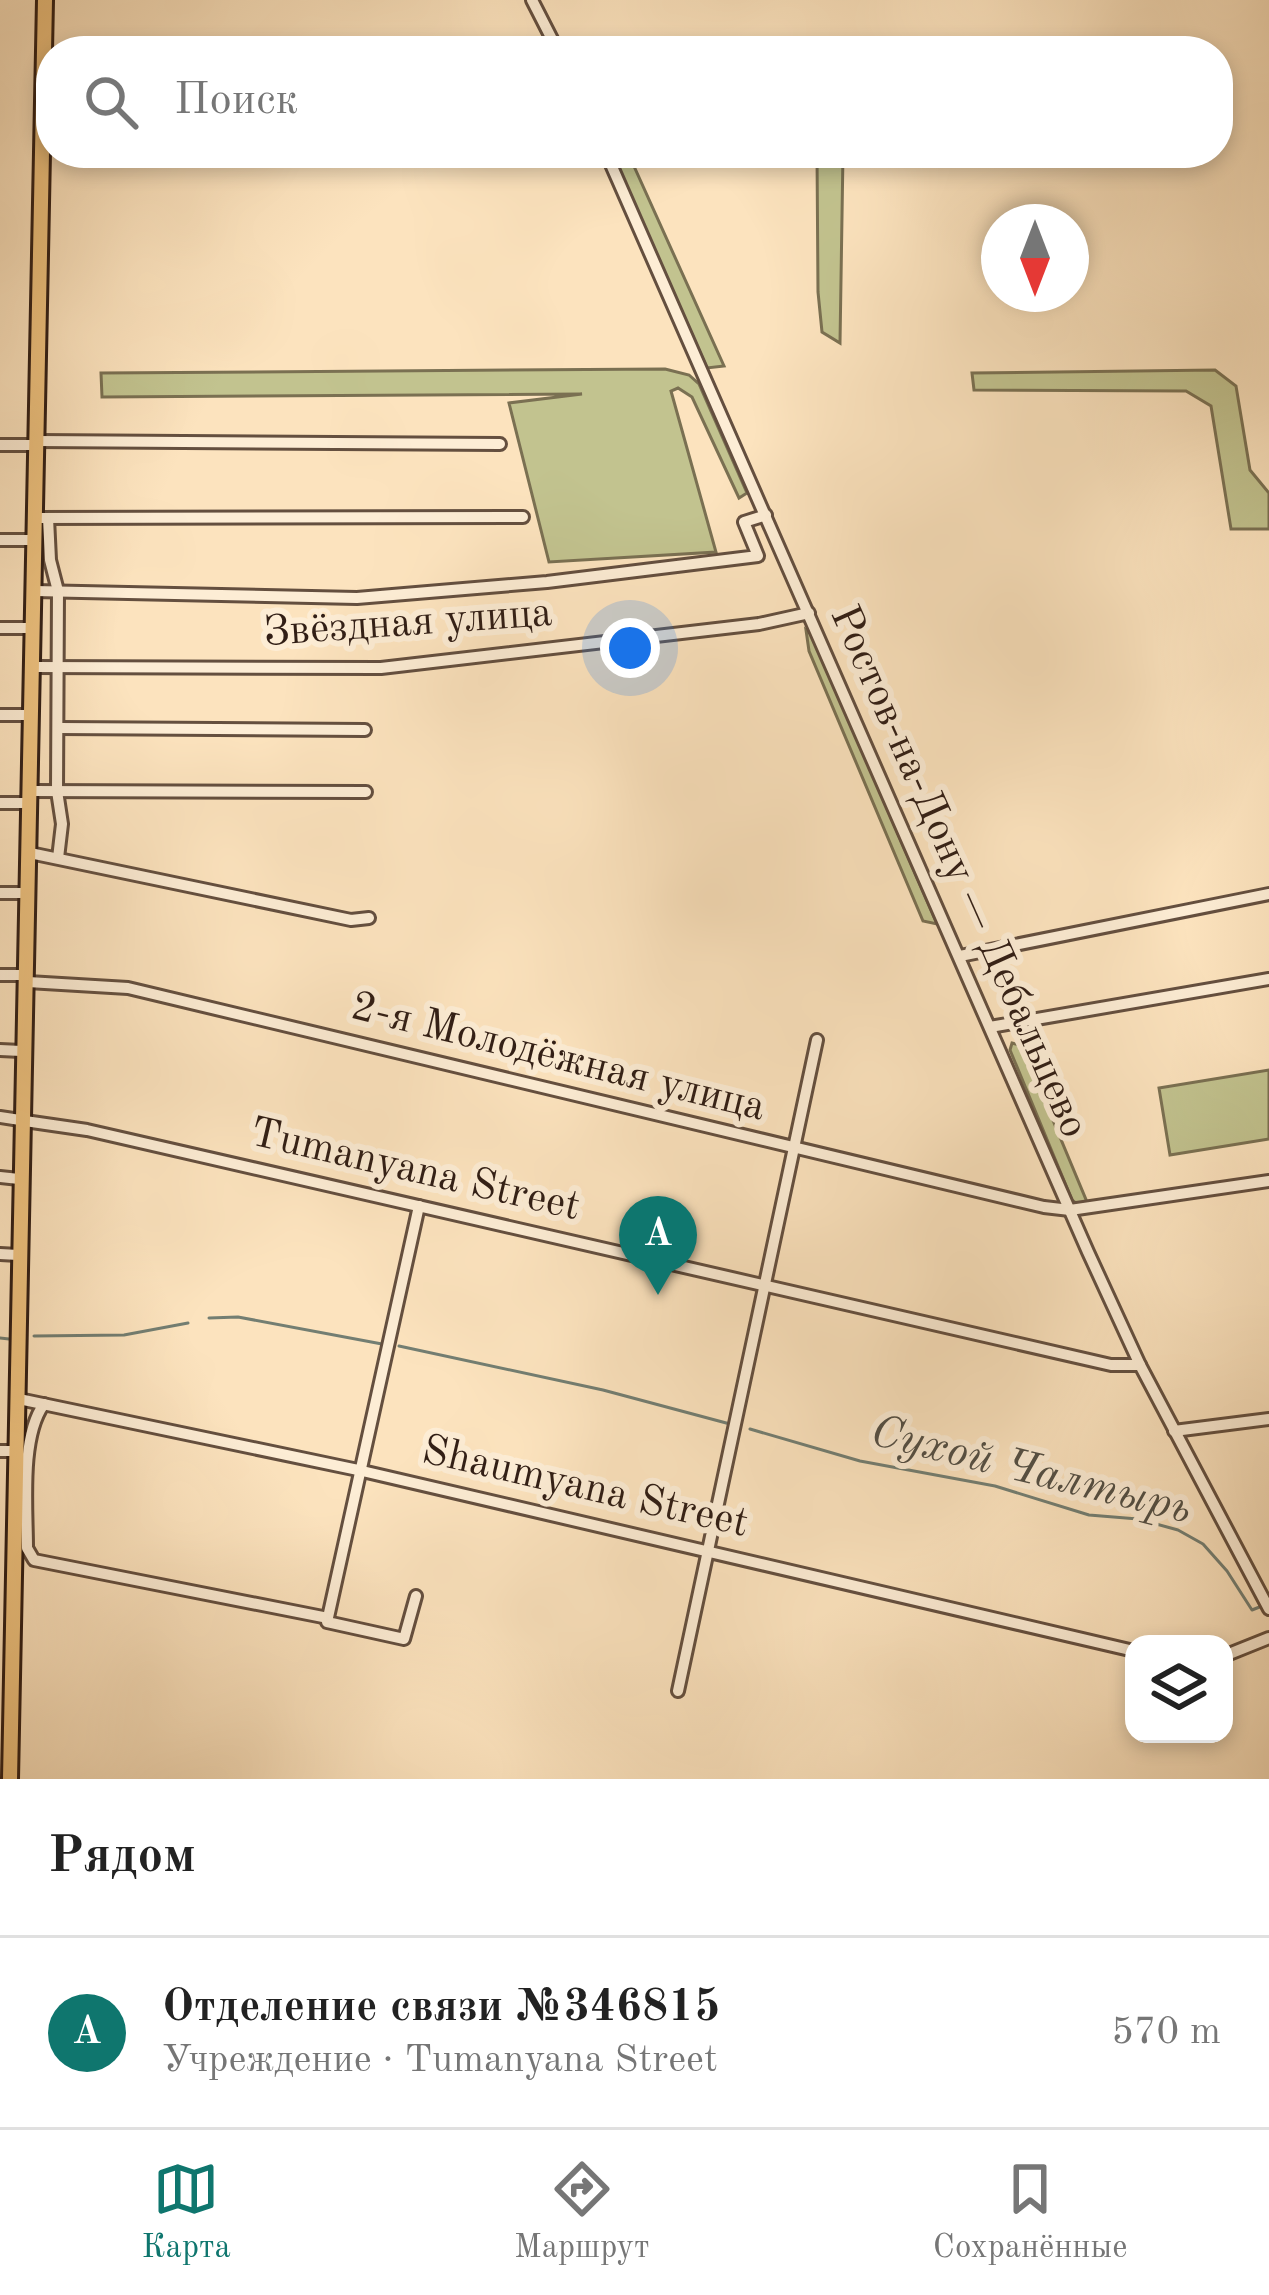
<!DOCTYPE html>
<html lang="ru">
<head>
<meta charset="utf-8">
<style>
	:root { --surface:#fff; --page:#f6f6f6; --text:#222; --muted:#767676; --line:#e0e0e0; --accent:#0f766e }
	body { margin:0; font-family:"Old Standard TT",serif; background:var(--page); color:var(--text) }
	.controls { position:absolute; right:36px; bottom:36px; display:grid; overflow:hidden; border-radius:24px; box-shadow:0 6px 18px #0003 }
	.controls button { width:108px; height:108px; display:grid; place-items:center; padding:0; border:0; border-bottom:3px solid var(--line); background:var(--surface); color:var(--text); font:60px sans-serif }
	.compass { position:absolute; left:981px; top:204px; width:108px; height:108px; border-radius:50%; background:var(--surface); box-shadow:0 6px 18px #0003; rotate:180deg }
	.you { position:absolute; left:630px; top:648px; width:42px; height:42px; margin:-30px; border:9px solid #fff; border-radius:50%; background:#1a73e8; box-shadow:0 0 0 18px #1a73e833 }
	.badge { display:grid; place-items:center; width:78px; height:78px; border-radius:50%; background:var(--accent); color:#fff; font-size:39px; font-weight:700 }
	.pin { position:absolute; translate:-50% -99px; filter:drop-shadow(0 3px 6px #0008) }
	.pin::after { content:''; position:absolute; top:63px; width:42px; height:36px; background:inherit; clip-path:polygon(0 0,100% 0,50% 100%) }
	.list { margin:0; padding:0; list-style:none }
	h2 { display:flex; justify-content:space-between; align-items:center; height:156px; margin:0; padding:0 48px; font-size:51px }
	h2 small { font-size:39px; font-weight:400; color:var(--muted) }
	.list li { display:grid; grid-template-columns:78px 1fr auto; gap:36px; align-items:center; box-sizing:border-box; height:192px; padding:0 48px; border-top:3px solid var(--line) }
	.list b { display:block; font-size:45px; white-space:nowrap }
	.list p { margin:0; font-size:39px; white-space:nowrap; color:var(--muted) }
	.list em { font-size:39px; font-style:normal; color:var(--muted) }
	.icon { flex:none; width:66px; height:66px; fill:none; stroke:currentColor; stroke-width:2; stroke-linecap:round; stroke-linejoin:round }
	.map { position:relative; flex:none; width:1269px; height:1779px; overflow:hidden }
	.search { position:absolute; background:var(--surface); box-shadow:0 6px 18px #0003; left:36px; right:36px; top:36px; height:132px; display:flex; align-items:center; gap:30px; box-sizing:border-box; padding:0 42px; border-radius:48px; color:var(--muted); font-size:45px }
	.sheet { height:348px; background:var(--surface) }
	nav { display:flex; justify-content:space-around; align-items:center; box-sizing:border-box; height:168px; border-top:3px solid var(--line); background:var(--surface); font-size:33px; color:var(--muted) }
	nav a { display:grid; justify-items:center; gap:6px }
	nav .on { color:var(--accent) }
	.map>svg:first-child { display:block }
	.green { fill:#c2c38f; stroke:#7a7052; stroke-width:3 }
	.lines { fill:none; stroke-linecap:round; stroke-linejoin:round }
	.stream { stroke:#737e72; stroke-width:3 }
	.minor-casing { stroke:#644f3f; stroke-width:16 }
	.major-casing { stroke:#311e15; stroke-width:20 }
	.minor { stroke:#fdedd5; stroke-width:10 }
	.major { stroke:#eec27f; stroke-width:14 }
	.labels { text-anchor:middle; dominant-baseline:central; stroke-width:12; stroke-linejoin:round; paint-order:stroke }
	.street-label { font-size:42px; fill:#311e15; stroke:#fdedd5 }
	.water-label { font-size:45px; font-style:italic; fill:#524e44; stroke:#fdedd5 }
</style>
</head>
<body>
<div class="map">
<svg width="1269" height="1779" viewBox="0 0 1269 1779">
	<rect width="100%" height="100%" fill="#fce3be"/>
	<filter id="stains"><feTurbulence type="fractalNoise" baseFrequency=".00167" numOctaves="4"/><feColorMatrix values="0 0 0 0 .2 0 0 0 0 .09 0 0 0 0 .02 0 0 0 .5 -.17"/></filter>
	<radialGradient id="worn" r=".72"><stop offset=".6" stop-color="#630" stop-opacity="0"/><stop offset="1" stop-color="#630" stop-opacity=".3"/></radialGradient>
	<g class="green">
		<polygon points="611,153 628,153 724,366 707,368"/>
		<polygon points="817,153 843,153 840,343 822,332 818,292"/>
		<polygon points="665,369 689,375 699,384 747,493 739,498 692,397 678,388 671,391 716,552 549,562 509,403 582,394 102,397 101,373"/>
		<polygon points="1215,370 1236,386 1250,470 1269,493 1269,529 1231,529 1211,406 1186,391 974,390 972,373"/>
		<polygon points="806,630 812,635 937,924 923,921 809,651"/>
		<polygon points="1012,1043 1022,1046 1087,1202 1077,1204 1072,1200 1010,1050"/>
		<polygon points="1269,1070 1269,1139 1170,1155 1159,1088"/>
	</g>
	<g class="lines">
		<g class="stream">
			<polyline points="209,1318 238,1317 382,1344"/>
			<polyline points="34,1336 124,1335 188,1323"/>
			<polyline points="0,1338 9,1339"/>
			<polyline points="399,1346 603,1390 730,1424"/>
			<polyline points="750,1429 860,1461 995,1486 1089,1515 1138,1519 1178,1530 1203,1544 1227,1571 1252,1610 1262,1606"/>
		</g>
		<g class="minor-casing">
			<g id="minor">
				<polyline points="532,0 558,51"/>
				<polyline points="606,153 1088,1252 1140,1365 1269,1609"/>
				<polyline points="37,441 500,444"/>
				<polyline points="0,445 33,445"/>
				<polyline points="37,518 523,517"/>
				<polyline points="48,518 50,560 58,591 57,791 62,824 58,858"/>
				<polyline points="0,540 31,540"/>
				<polyline points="35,591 357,598 547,582 758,556 744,522 766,515"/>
				<polyline points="0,628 31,628"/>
				<polyline points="34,667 381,668 759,624 809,613"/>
				<polyline points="0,715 29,715"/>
				<polyline points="59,728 365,730"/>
				<polyline points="31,791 366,792"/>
				<polyline points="0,803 27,803"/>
				<polyline points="30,853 351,920 369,918"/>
				<polyline points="0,893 25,893"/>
				<polyline points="960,956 1269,894"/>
				<polyline points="0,975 23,975"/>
				<polyline points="28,982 128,988 1044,1207 1070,1210 1269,1181"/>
				<polyline points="990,1027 1269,979"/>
				<polyline points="0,1050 21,1051"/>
				<polyline points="0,1117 20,1120"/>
				<polyline points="25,1121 87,1130 1111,1365 1140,1365"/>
				<polyline points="0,1177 19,1179"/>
				<polyline points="0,1254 18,1255"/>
				<polyline points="19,1399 358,1470 1134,1651"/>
				<path d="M44,1404C20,1437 27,1507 27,1548L34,1560L328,1618"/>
				<polyline points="1174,1431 1269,1419"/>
				<polyline points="0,1451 15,1451"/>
				<polyline points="416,1596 404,1639 327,1622 419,1206"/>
				<polyline points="1224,1656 1269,1638"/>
				<polyline points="678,1691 817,1040"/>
			</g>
		</g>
		<g class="major-casing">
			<polyline id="major" points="10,1779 45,0"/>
		</g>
		<use href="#minor" class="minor"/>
		<use href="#major" class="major"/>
	</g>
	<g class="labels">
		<g class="street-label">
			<text transform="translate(408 624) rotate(-4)">Звёздная улица</text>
			<text transform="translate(958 872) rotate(66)">Ростов-на-Дону — Дебальцево</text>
			<text transform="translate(558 1058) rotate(14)">2-я Молодёжная улица</text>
			<text transform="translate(415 1171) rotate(13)">Tumanyana Street</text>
			<text transform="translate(585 1488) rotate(13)">Shaumyana Street</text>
		</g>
		<g class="water-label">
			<text transform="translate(1031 1472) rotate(14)">Сухой Чалтырь</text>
		</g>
	</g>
	<rect width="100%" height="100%" filter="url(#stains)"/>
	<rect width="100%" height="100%" fill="url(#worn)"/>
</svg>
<div class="controls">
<button><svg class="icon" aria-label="layers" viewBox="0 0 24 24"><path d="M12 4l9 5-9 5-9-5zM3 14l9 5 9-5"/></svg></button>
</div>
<svg class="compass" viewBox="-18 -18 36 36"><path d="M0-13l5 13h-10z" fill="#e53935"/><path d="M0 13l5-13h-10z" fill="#767676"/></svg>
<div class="you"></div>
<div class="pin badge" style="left:658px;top:1295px">A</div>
<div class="search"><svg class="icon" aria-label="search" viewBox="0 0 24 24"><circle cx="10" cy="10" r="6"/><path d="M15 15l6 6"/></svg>Поиск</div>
</div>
<section class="sheet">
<h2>Рядом<small></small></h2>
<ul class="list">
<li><span class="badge">A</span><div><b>Отделение связи №346815</b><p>Учреждение · Tumanyana Street</p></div><em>570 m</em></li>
</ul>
</section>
<nav>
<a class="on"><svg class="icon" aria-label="map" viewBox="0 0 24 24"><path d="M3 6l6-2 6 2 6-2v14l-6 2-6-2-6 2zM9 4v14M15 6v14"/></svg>Карта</a>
<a><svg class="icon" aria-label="directions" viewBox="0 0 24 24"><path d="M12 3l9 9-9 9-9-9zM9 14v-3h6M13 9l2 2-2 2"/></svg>Маршрут</a>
<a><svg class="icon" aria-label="saved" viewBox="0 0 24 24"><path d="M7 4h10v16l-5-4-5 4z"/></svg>Сохранённые</a>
</nav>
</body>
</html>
